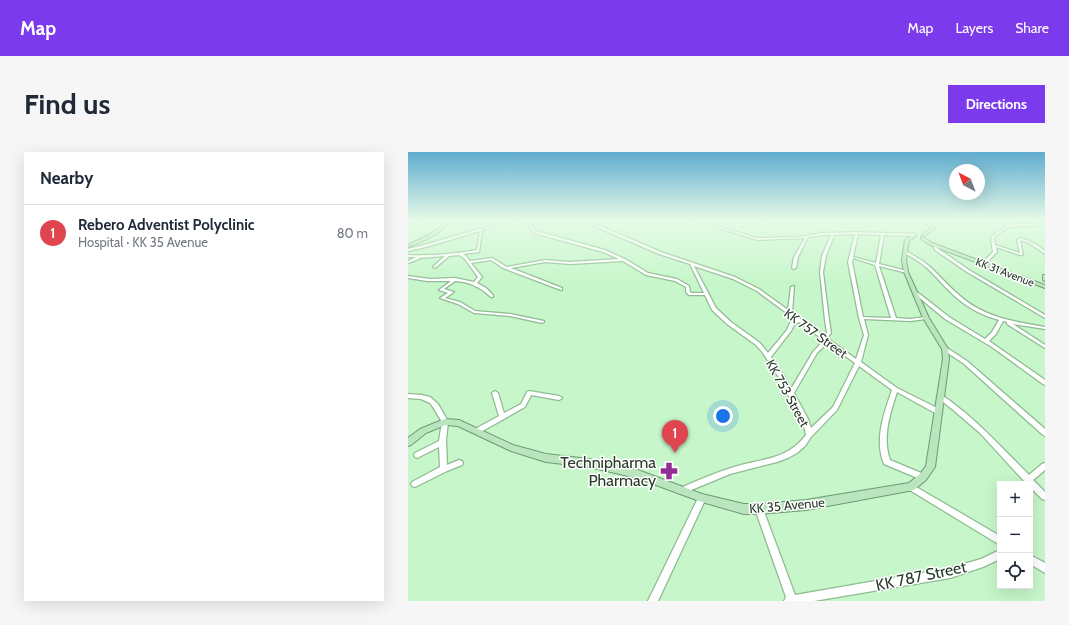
<!DOCTYPE html>
<html lang="en">
<head>
<meta charset="utf-8">
<style>
	:root { --surface:#fff; --page:#f6f6f7; --text:#1f2937; --muted:#747a83; --line:#e0e1e3; --accent:#7c3aed }
	body { margin:0; font-family:Cabin,sans-serif; background:var(--page); color:var(--text) }
	.controls { position:absolute; right:12px; bottom:12px; display:grid; overflow:hidden; border-radius:0px; box-shadow:0 4px 16px #0002 }
	.controls button { width:36px; height:36px; display:grid; place-items:center; padding:0; border:0; border-bottom:1px solid var(--line); background:var(--surface); color:var(--text); font:20px sans-serif }
	.compass { position:absolute; left:541px; top:12px; width:36px; height:36px; border-radius:50%; background:var(--surface); box-shadow:0 4px 16px #0002; rotate:318deg }
	.you { position:absolute; left:315px; top:264px; width:14px; height:14px; margin:-10px; border:3px solid #fff; border-radius:50%; background:#1a73e8; box-shadow:0 0 0 6px #1a73e833 }
	.badge { display:grid; place-items:center; width:26px; height:26px; border-radius:50%; background:var(--accent); color:#fff; font-size:13px; font-weight:700 }
	.pin { position:absolute; translate:-50% -33px; filter:drop-shadow(0 1px 2px #0008) }
	.pin::after { content:''; position:absolute; top:21px; width:14px; height:12px; background:inherit; clip-path:polygon(0 0,100% 0,50% 100%) }
	.list { margin:0; padding:0; list-style:none }
	h2 { display:flex; justify-content:space-between; align-items:center; height:52px; margin:0; padding:0 16px; font-size:17px }
	h2 small { font-size:13px; font-weight:400; color:var(--muted) }
	.list li { display:grid; grid-template-columns:26px 1fr auto; gap:12px; align-items:center; box-sizing:border-box; height:56px; padding:0 16px; border-top:1px solid var(--line) }
	.list b { display:block; font-size:15px; white-space:nowrap }
	.list p { margin:0; font-size:13px; white-space:nowrap; color:var(--muted) }
	.list em { font-size:13px; font-style:normal; color:var(--muted) }
	.icon { flex:none; width:22px; height:22px; fill:none; stroke:currentColor; stroke-width:2; stroke-linecap:round; stroke-linejoin:round }
	.map { position:relative; flex:none; width:637px; height:449px; overflow:hidden; border-radius:0px }
	header { display:flex; align-items:center; gap:24px; box-sizing:border-box; height:56px; padding:0 20px; background:var(--accent); color:#fff }
	header strong { font-size:19px }
	nav { display:flex; gap:22px; margin-inline-start:auto; font-size:14px }
	.intro { display:flex; align-items:center; justify-content:space-between; box-sizing:border-box; height:96px; padding:0 24px }
	h1 { margin:0; font-size:28px }
	.button { padding:10px 18px; border-radius:0px; background:var(--accent); color:#fff; font-size:14px; font-weight:700 }
	main { display:flex; gap:24px; padding:0 24px }
	aside { flex:1; background:var(--surface); border-radius:0px; box-shadow:0 4px 16px #0002 }
	.map>svg:first-child { display:block }
	.lines { fill:none; stroke-linecap:round; stroke-linejoin:round }
	.stream { stroke:#308185; stroke-width:1 }
	.minor-casing { stroke:#8ebb92; stroke-width:2.5 }
	.major-casing { stroke:#6a9d6f; stroke-width:2 }
	.minor { fill:#fff; fill-rule:evenodd }
	.major { fill:#bbe5bf; fill-rule:evenodd }
	.labels { text-anchor:middle; dominant-baseline:central; stroke-width:3; stroke-linejoin:round; paint-order:stroke }
	.far-street-label { font-size:11px; fill:#283a29; stroke:#fff }
	.street-label { font-size:13px; fill:#283a29; stroke:#fff }
	.near-poi-label { font-size:16px; fill:#283a29; stroke:#fff; text-anchor:end }
	.near-street-label { font-size:16px; fill:#283a29; stroke:#fff }
</style>
</head>
<body>
<header>
<strong>Map</strong>
<nav><a>Map</a><a>Layers</a><a>Share</a></nav>
</header>
<div class="intro"><h1>Find us</h1><a class="button">Directions</a></div>
<main>
<aside>
<h2>Nearby<small></small></h2>
<ul class="list">
<li><span class="badge" style="background:#e0444e">1</span><div><b>Rebero Adventist Polyclinic</b><p>Hospital · KK 35 Avenue</p></div><em>80 m</em></li>
</ul>
</aside>
<div class="map">
<svg width="637" height="449" viewBox="0 0 637 449">
	<rect width="100%" height="100%" fill="#c7f6ca"/>
	<g class="lines">
		<polyline class="stream" points="0,73 10,68"/>
		<g class="minor-casing">
			<g id="minor">
				<path d="M102,68H105L74,78L71,100L55,102L58,104L62,109L84,106L99,115L137,108L162,110L211,107L195,100L126,81L121,75L122,68H124L123,75L128,79L197,98L217,107L240,121L269,127L281,134L282,140L283,141H296L282,112L251,102L193,77L168,68H171L195,75L253,100L327,125L351,137L380,158L383,135L386,134L384,161L416,184L419,181L417,168L412,120L414,104L423,83H415L400,85L390,105L388,116L386,117L384,116L386,105L397,86L349,88L285,68H288L349,86L392,85L415,81L449,80L474,81L475,80L476,81L507,82V83L506,84L476,83L471,112L499,119V121L471,114L488,166L502,167L518,165L520,166L518,167L502,169L456,167L460,183L453,210L489,236L531,257L532,259L531,261H527L489,240C482,262 474,285 482,308L518,323L519,325L518,327L515,328L512,327L476,312C466,288 476,261 484,238L451,214L429,258L403,285L397,294L389,301L380,306L369,310L322,322L276,341L273,342L270,341L269,339L270,337C288,329 307,321 326,315C354,306 378,309 398,283C396,268 388,256 381,244L379,242L380,241L370,224L355,201L348,193L319,172L304,158L297,143H281L278,140V135L267,129L238,123L215,109L162,112L137,110L103,116L154,136V138H153L95,116L83,108L63,111L74,125L69,131L78,136L85,143V145H83C72,135 62,130 47,129L36,137L46,140L37,146L52,150L67,159L102,162L136,169V170L134,171L102,164L66,161L50,152L32,146L40,141L31,138L43,129H19L0,126V124L22,127L47,126L66,130L70,125L56,106L51,103L41,104L27,116L25,115L26,114L37,104L11,106V107L0,111V109L8,105H0V103C23,104 46,102 69,98L72,79L18,95L0,99V97L16,93ZM447,82L440,110L451,166L456,183L448,207L419,186L423,181L421,168L415,120L418,104L426,83ZM450,82L473,83L468,111L445,105ZM445,106L467,113L483,166L455,165L444,110ZM286,114L325,127L349,139L380,162V164H383L388,168L382,171L379,178L360,201L352,191L323,170L308,156ZM391,170L413,186V188H416L405,200L383,237L376,224L363,205L383,179L386,173ZM419,191L447,211L425,255L403,276L400,267L386,241L409,201Z"/>
				<path d="M599,68H604L601,69V73L637,71V73L600,75L586,85L587,93L612,101L609,88L612,86C622,88 629,93 637,99V102L621,91L612,88L615,103H612L588,95L589,100L581,108L580,111L583,114L580,115L576,111L578,107L585,100L583,85L598,74Z"/>
				<polygon points="525,92 527,92 529,96 561,118 637,163 637,166 559,120 527,98"/>
				<path d="M496,99H498C506,104 514,108 521,114C532,124 541,135 552,144C575,165 607,170 637,175V177L605,172L637,193V196L599,172V170L595,169L588,182L581,189L637,228V233L635,232L584,195L537,167L507,142V140H509L541,165L577,187L584,180L591,168C576,164 562,157 550,147C539,138 530,126 519,116C512,110 504,105 496,101Z"/>
				<polygon points="535,196 539,196 559,209 637,277 637,284 635,283 555,211 535,198"/>
				<polygon points="87,239 90,241 96,261 113,252 119,240 121,239 151,244 153,245 154,246 153,247 151,248 123,243 117,255 71,281 67,281 66,279 67,277 91,264 84,241"/>
				<polygon points="0,242 14,243 22,245 30,252 37,264 40,270 38,288 39,313 51,308 54,309 55,311 54,313 39,319 7,335 4,334 3,332 4,330 32,315 31,295 9,306 7,305 6,303 7,301 31,289 34,270 25,255 22,251 13,247 0,246"/>
				<path d="M532,243C540,246 548,254 555,259C579,279 599,301 621,323L634,312L637,311V318L625,328L637,340V348L634,347L622,335V332H620L617,330L572,281L544,257L530,246L529,245L530,244Z"/>
				<polygon points="503,332 592,384 592,393 500,337 499,335 500,333"/>
				<polygon points="294,342 297,344 298,346 250,449 240,449 291,344"/>
				<polygon points="351,353 354,354 355,357 387,443 542,416 573,407 592,398 592,407 575,415 542,426 406,449 376,449 378,445 347,357 348,354"/>
				<polygon points="622,403 637,411 637,421 622,412"/>
			</g>
		</g>
		<g class="major-casing">
			<g id="major">
				<path d="M38,68H42C34,82 14,90 0,95V93C12,87 31,80 38,68Z"/>
				<polygon points="514,68 518,68 527,76 516,84 514,83 515,82 523,76"/>
				<polygon points="505,83 508,84 501,89 498,108 500,120 521,166 540,197 541,207 527,315 518,328 506,338 398,358 351,362 336,362 294,350 229,326 181,315 138,310 103,299 50,274 38,273 30,276 18,281 3,293 0,294 0,286 12,277 34,268 37,267 51,268 105,293 138,302 181,307 230,318 294,342 336,352 351,352 398,348 501,331 512,322 518,314 535,207 534,197 515,166 496,120 494,108 497,88"/>
				<polygon points="513,85 515,85 524,91 637,133 637,136 522,93 513,87"/>
				<polygon points="635,123 637,123 637,129 635,128"/>
			</g>
		</g>
		<use href="#minor" class="minor"/>
		<use href="#major" class="major"/>
	</g>
	<linearGradient id="sky" x2="0" y2="1"><stop stop-color="#60acd0"/><stop offset="0.52" stop-color="#e6fbe7"/><stop offset="1" stop-color="#e6fbe7" stop-opacity="0"/></linearGradient>
	<rect width="637" height="131" fill="url(#sky)"/>
	<defs>
		<g id="pharmacy-bare" transform="scale(1.38)"><path d="M-2-6h4v4h4v4h-4v4h-4v-4h-4v-4h4Z" fill="#922e95" stroke="#fff" stroke-width="2.5" paint-order="stroke"/></g>
	</defs>
	<g fill-rule="evenodd">
		<use href="#pharmacy-bare" x="261" y="319"/>
	</g>
	<g class="labels">
		<g class="far-street-label">
			<text transform="translate(597 120) rotate(21)">KK 31 Avenue</text>
		</g>
		<g class="street-label">
			<text transform="translate(408 181) rotate(36)">KK 757 Street</text>
			<text transform="translate(380 241) rotate(61)">KK 753 Street</text>
			<text transform="translate(379 353) rotate(-5)">KK 35 Avenue</text>
		</g>
		<g class="near-poi-label">
			<text x="248" y="310">Technipharma<tspan x="248" dy="18">Pharmacy</tspan></text>
		</g>
		<g class="near-street-label">
			<text transform="translate(513 424) rotate(-12)">KK 787 Street</text>
		</g>
	</g>
</svg>
<div class="controls">
<button>+</button>
<button>−</button>
<button><svg class="icon" aria-label="locate" viewBox="0 0 24 24"><circle cx="12" cy="12" r="6"/><path d="M12 2v4M12 18v4M2 12h4M18 12h4"/></svg></button>
</div>
<svg class="compass" viewBox="-18 -18 36 36"><path d="M0-13l5 13h-10z" fill="#e53935"/><path d="M0 13l5-13h-10z" fill="#747a83"/></svg>
<div class="you"></div>
<div class="pin badge" style="left:267px;top:301px;background:#e0444e">1</div>
</div>
</main>
</body>
</html>
